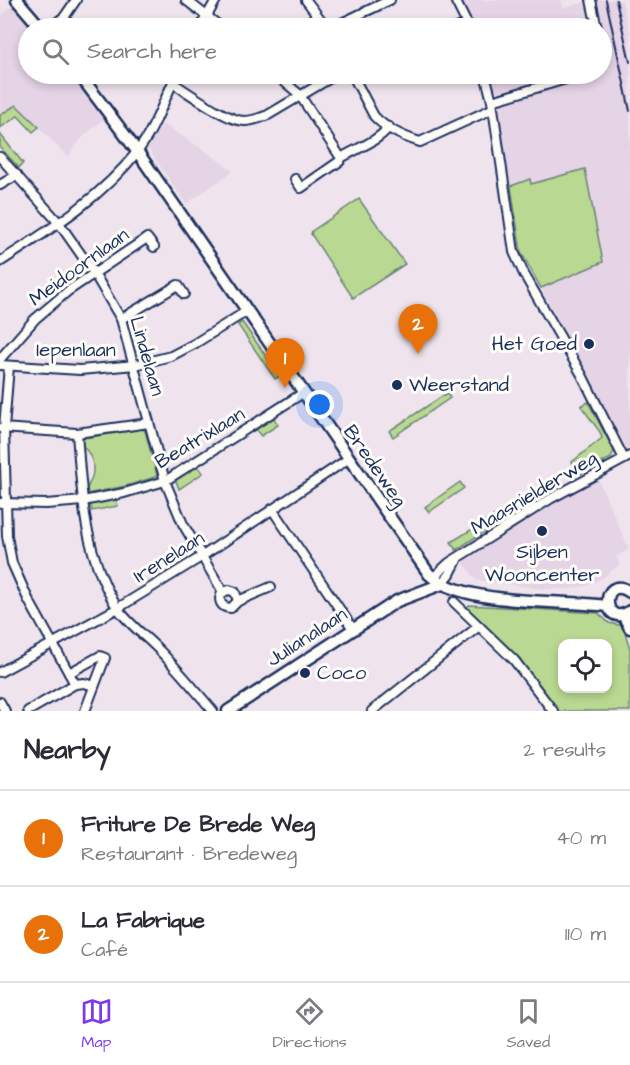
<!DOCTYPE html>
<html lang="en">
<head>
<meta charset="utf-8">
<style>
	:root { --surface:#fff; --page:#f2f2f3; --text:#2b2b33; --muted:#7c7c81; --line:#e1e1e2; --accent:#7c3aed }
	body { margin:0; font-family:"Architects Daughter",sans-serif; background:var(--page); color:var(--text) }
	.controls { position:absolute; right:18px; bottom:18px; display:grid; overflow:hidden; border-radius:12px; box-shadow:0 3px 9px #0003 }
	.controls button { width:54px; height:54px; display:grid; place-items:center; padding:0; border:0; border-bottom:2px solid var(--line); background:var(--surface); color:var(--text); font:30px sans-serif }
	.you { position:absolute; left:320px; top:405px; width:21px; height:21px; margin:-15px; border:4px solid #fff; border-radius:50%; background:#1a73e8; box-shadow:0 0 0 9px #1a73e833 }
	.badge { display:grid; place-items:center; width:39px; height:39px; border-radius:50%; background:var(--accent); color:#fff; font-size:20px; font-weight:700 }
	.pin { position:absolute; translate:-50% -50px; filter:drop-shadow(0 2px 3px #0008) }
	.pin::after { content:''; position:absolute; top:32px; width:21px; height:18px; background:inherit; clip-path:polygon(0 0,100% 0,50% 100%) }
	.list { margin:0; padding:0; list-style:none }
	h2 { display:flex; justify-content:space-between; align-items:center; height:78px; margin:0; padding:0 24px; font-size:26px }
	h2 small { font-size:20px; font-weight:400; color:var(--muted) }
	.list li { display:grid; grid-template-columns:39px 1fr auto; gap:18px; align-items:center; box-sizing:border-box; height:96px; padding:0 24px; border-top:2px solid var(--line) }
	.list b { display:block; font-size:22px; white-space:nowrap }
	.list p { margin:0; font-size:20px; white-space:nowrap; color:var(--muted) }
	.list em { font-size:20px; font-style:normal; color:var(--muted) }
	.icon { flex:none; width:33px; height:33px; fill:none; stroke:currentColor; stroke-width:2; stroke-linecap:round; stroke-linejoin:round }
	.map { position:relative; flex:none; width:630px; height:711px; overflow:hidden }
	.search { position:absolute; background:var(--surface); box-shadow:0 3px 9px #0003; left:18px; right:18px; top:18px; height:66px; display:flex; align-items:center; gap:15px; box-sizing:border-box; padding:0 21px; border-radius:33px; color:var(--muted); font-size:22px }
	.sheet { height:270px; background:var(--surface) }
	nav { display:flex; justify-content:space-around; align-items:center; box-sizing:border-box; height:84px; border-top:2px solid var(--line); background:var(--surface); font-size:16px; color:var(--muted) }
	nav a { display:grid; justify-items:center; gap:3px }
	nav .on { color:var(--accent) }
	.map>svg:first-child { display:block }
	.built { fill:#e5d3e6 }
	.green { fill:#b9d891; stroke:#6a8478; stroke-width:1.5; fill-rule:evenodd }
	.lines { fill:none; stroke-linecap:round; stroke-linejoin:round }
	.street-casing { stroke:#1b2f5e; stroke-width:12 }
	.secondary-casing { stroke:#1b2f5e; stroke-width:15 }
	.street { stroke:#fdfcf7; stroke-width:8 }
	.secondary { stroke:#fdfcf7; stroke-width:10 }
	.rail { stroke:#1b2f5e; stroke-width:2 }
	.poi-dot { fill:#1b2f5e; stroke:#fdfcf7; stroke-width:2 }
	.labels { text-anchor:middle; dominant-baseline:central; stroke-width:6; stroke-linejoin:round; paint-order:stroke }
	.street-label { font-size:20px; fill:#1b2f5e; stroke:#fdfcf7 }
	.poi-label { font-size:20px; fill:#1b2f5e; stroke:#fdfcf7; text-anchor:start }
</style>
</head>
<body>
<div class="map">
<svg width="630" height="711" viewBox="0 0 630 711">
	<rect width="100%" height="100%" fill="#efe4ed"/>
	<filter id="ink" filterUnits="userSpaceOnUse"><feTurbulence type="fractalNoise" baseFrequency=".0167" numOctaves="2"/><feDisplacementMap in="SourceGraphic" scale="12" xChannelSelector="R" yChannelSelector="G"/><feConvolveMatrix kernelMatrix="1 2 1 2 8 2 1 2 1" color-interpolation-filters="sRGB"/></filter>
	<g filter="url(#ink)">
		<g class="built">
			<polygon points="460,0 561,0 564,8 594,0 622,0 630,33 630,448 627,449 541,288 603,262 584,169 531,184 530,179 511,186 497,107 500,103 595,74 602,74 602,72 610,69 608,61 602,63 602,28 474,28"/>
			<polygon points="12,6 31,28 28,28 28,74 69,74 104,118 81,139 68,157 17,105 0,122 0,17"/>
			<polygon points="488,74 568,74 501,95 491,87"/>
			<polygon points="163,124 207,152 233,171 186,204 147,147"/>
			<polygon points="598,479 629,549 616,557 620,564 603,578 586,586 567,589 544,589 476,580 463,561 568,495"/>
		</g>
		<g class="green">
			<polygon points="16,105 39,127 33,132 18,116 0,128 0,115"/>
			<polygon points="0,134 23,163 19,168 0,147"/>
			<polygon points="585,169 603,262 541,288 521,252 511,186 530,179 531,184"/>
			<polygon points="359,199 405,264 353,298 311,234 312,231"/>
			<polygon points="242,322 280,376 275,379 238,325"/>
			<polygon points="447,393 450,398 393,437 389,431"/>
			<polygon points="588,402 614,451 611,458 579,475 572,462 602,438 600,432 581,406"/>
			<polygon points="274,418 278,425 261,436 256,430"/>
			<path d="M142,429L145,431L157,475L155,477L126,486L86,494C86,488 88,486 91,480C96,467 92,453 80,444L81,440L83,438Z"/>
			<polygon points="198,466 203,473 179,489 175,478"/>
			<polygon points="460,482 464,488 429,512 425,507"/>
			<polygon points="116,497 118,506 92,511 90,502"/>
			<polygon points="512,505 516,511 456,550 451,542"/>
			<path d="M469,605L598,613L609,623L623,626L630,649V711H557L521,663L522,662L468,611L467,607ZM562,644H608V688H562Z"/>
		</g>
		<g class="lines">
			<g class="street-casing">
				<g id="street">
					<polyline points="186,0 222,28"/>
					<polyline points="306,0 327,28"/>
					<polyline points="455,0 469,28"/>
					<polyline points="591,0 597,28"/>
					<polyline points="50,28 65,16 76,0"/>
					<polyline points="200,28 216,0"/>
					<polyline points="331,28 390,0"/>
					<polyline points="456,28 467,23"/>
					<polyline points="602,53 602,60"/>
					<polyline points="275,74 299,94 341,158"/>
					<path d="M352,74L374,116C385,128 404,137 420,142L492,109"/>
					<polyline points="485,74 492,101 514,252 524,274 582,375 624,459"/>
					<polyline points="355,78 364,74"/>
					<path d="M173,83C189,93 227,121 245,121C253,121 260,118 268,115L337,74"/>
					<polyline points="492,101 583,74"/>
					<polyline points="0,157 59,223 94,273 121,319 165,481 183,524 223,592"/>
					<path d="M295,179L301,188L340,161L341,158C357,148 377,142 389,127"/>
					<polyline points="0,185 17,175"/>
					<path d="M0,262C49,230 100,199 137,152C155,129 164,99 177,74"/>
					<polyline points="121,319 178,285 184,294"/>
					<polyline points="0,359 35,319 68,291 147,238 154,247"/>
					<polyline points="0,365 80,370 135,365 171,356 194,344 247,311"/>
					<polyline points="9,366 4,428 7,536 12,563 28,599 75,684 28,711"/>
					<polyline points="1,428 77,433 149,423"/>
					<path d="M77,433C82,495 83,550 116,606C126,622 148,638 161,652C179,671 196,691 213,711"/>
					<polyline points="1,503 46,504 83,501 124,493 165,481 303,393"/>
					<polyline points="272,509 353,629"/>
					<polyline points="433,578 449,563 550,499 630,456"/>
					<polyline points="442,584 450,574 457,560"/>
					<path d="M223,592C217,600 221,608 231,608L238,601L271,587"/>
					<polyline points="223,592 229,590 235,592 238,601"/>
					<polyline points="454,602 514,660 553,711"/>
					<polyline points="0,672 118,608 201,557 348,459"/>
					<polyline points="69,673 100,656 105,658 85,711"/>
					<polyline points="75,684 84,683 94,686"/>
					<polyline points="0,702 5,711"/>
					<polyline points="372,711 479,626"/>
				</g>
			</g>
			<g class="secondary-casing">
				<g id="secondary">
					<polyline points="17,0 41,28"/>
					<path d="M79,74L137,151L429,574C464,607 559,599 608,606"/>
					<path d="M630,592C600,572 601,631 630,611"/>
					<polyline points="623,615 630,628"/>
					<polyline points="228,711 397,601 442,584"/>
				</g>
			</g>
			<use href="#street" class="street"/>
			<use href="#secondary" class="secondary"/>
			<g class="rail">
				<polyline points="606,0 630,111"/>
				<polyline points="616,0 630,62"/>
			</g>
		</g>
	</g>
	<g class="poi-dot">
		<circle cx="589" cy="344" r="6"/>
		<circle cx="397" cy="385" r="6"/>
		<circle cx="542" cy="531" r="6"/>
		<circle cx="305" cy="673" r="6"/>
	</g>
	<g class="labels">
		<g class="street-label">
			<text transform="translate(79 267) rotate(-36)">Meidoornlaan</text>
			<text x="76" y="350">Iepenlaan</text>
			<text transform="translate(147 356) rotate(74)">Lindelaan</text>
			<text transform="translate(200 438) rotate(-31)">Beatrixlaan</text>
			<text transform="translate(375 466) rotate(55)">Bredeweg</text>
			<text transform="translate(534 493) rotate(-31)">Maasnielderweg</text>
			<text transform="translate(169 557) rotate(-32)">Irenelaan</text>
			<text transform="translate(307 637) rotate(-33)">Julianalaan</text>
		</g>
		<g class="poi-label">
			<text x="577" y="344" text-anchor="end">Het Goed</text>
			<text x="409" y="385">Weerstand</text>
			<text x="542" y="552" text-anchor="middle">Sijben<tspan x="542" dy="23">Wooncenter</tspan></text>
			<text x="317" y="673">Coco</text>
		</g>
	</g>
</svg>
<div class="controls">
<button><svg class="icon" aria-label="locate" viewBox="0 0 24 24"><circle cx="12" cy="12" r="6"/><path d="M12 2v4M12 18v4M2 12h4M18 12h4"/></svg></button>
</div>
<div class="you"></div>
<div class="pin badge" style="left:285px;top:388px;background:#e8710a">1</div>
<div class="pin badge" style="left:418px;top:354px;background:#e8710a">2</div>
<div class="search"><svg class="icon" aria-label="search" viewBox="0 0 24 24"><circle cx="10" cy="10" r="6"/><path d="M15 15l6 6"/></svg>Search here</div>
</div>
<section class="sheet">
<h2>Nearby<small>2 results</small></h2>
<ul class="list">
<li><span class="badge" style="background:#e8710a">1</span><div><b>Friture De Brede Weg</b><p>Restaurant · Bredeweg</p></div><em>40 m</em></li>
<li><span class="badge" style="background:#e8710a">2</span><div><b>La Fabrique</b><p>Café</p></div><em>110 m</em></li>
</ul>
</section>
<nav>
<a class="on"><svg class="icon" aria-label="map" viewBox="0 0 24 24"><path d="M3 6l6-2 6 2 6-2v14l-6 2-6-2-6 2zM9 4v14M15 6v14"/></svg>Map</a>
<a><svg class="icon" aria-label="directions" viewBox="0 0 24 24"><path d="M12 3l9 9-9 9-9-9zM9 14v-3h6M13 9l2 2-2 2"/></svg>Directions</a>
<a><svg class="icon" aria-label="saved" viewBox="0 0 24 24"><path d="M7 4h10v16l-5-4-5 4z"/></svg>Saved</a>
</nav>
</body>
</html>
